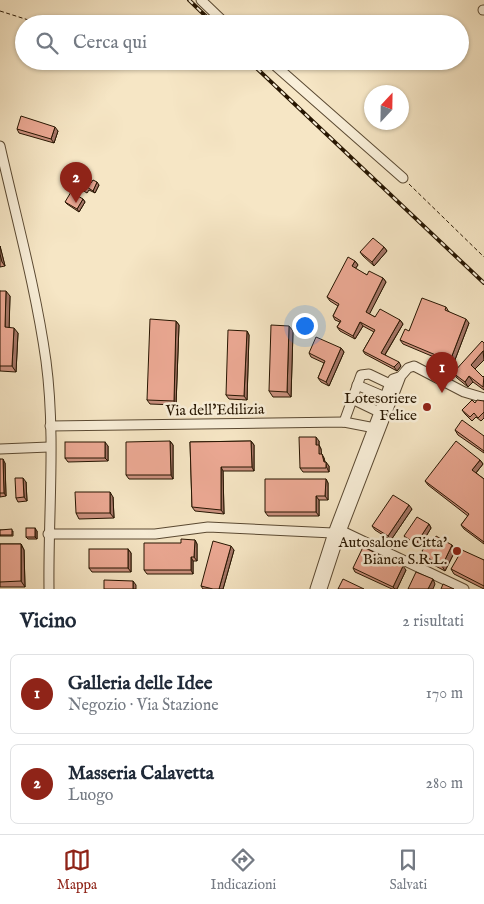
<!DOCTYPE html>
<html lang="it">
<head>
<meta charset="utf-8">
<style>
	:root { --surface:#fff; --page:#f6f6f7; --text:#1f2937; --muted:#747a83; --line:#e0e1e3; --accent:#8f2418 }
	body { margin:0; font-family:"IM FELL English",serif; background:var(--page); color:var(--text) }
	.compass { position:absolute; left:364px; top:85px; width:45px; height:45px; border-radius:50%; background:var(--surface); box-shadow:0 1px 4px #0004; rotate:22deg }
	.you { position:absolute; left:304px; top:325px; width:18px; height:18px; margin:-12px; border:4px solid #fff; border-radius:50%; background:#1a73e8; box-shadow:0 0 0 8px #1a73e833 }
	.badge { display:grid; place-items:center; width:32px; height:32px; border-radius:50%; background:var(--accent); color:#fff; font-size:16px; font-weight:700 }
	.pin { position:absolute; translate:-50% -41px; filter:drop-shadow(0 1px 2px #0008) }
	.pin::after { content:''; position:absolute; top:26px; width:18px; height:15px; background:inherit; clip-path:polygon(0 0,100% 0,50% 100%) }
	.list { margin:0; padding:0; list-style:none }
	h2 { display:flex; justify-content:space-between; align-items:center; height:65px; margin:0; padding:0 20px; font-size:21px }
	h2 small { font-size:16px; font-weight:400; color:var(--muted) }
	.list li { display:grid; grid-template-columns:32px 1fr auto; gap:15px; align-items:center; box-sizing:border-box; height:80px; margin:0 10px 10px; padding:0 10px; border:1px solid var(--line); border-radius:8px }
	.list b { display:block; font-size:19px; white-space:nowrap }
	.list p { margin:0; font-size:16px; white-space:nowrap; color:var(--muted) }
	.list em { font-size:16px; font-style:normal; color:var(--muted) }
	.icon { flex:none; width:28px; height:28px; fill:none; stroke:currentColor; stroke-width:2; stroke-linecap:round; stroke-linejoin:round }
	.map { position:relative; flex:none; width:484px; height:589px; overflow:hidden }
	.search { position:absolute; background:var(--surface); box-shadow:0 1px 4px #0004; left:15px; right:15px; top:15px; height:55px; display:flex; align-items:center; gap:12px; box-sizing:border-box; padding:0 18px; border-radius:28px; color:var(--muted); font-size:19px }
	.sheet { height:245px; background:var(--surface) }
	nav { display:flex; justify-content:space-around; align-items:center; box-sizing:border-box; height:70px; border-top:1px solid var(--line); background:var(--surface); font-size:14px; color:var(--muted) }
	nav a { display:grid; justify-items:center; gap:2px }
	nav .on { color:var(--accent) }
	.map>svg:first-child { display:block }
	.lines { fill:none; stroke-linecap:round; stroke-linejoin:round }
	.minor-casing { stroke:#5a4932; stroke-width:11 }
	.path { stroke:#261501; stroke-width:1; stroke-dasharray:4 2.5; stroke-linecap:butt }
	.minor { stroke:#f9efd9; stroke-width:9 }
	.rail-casing { stroke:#261501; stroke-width:4 }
	.rail { stroke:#f9efd9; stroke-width:2; stroke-dasharray:5.5; stroke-linecap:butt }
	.wall { fill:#cb917f; stroke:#261501 }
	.shaded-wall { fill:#a57668; stroke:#261501 }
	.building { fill:#eca994; stroke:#261501 }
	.poi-dot { fill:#8f2418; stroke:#f9efd9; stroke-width:2 }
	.labels { text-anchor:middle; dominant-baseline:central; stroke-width:5; stroke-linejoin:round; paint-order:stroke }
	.poi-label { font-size:15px; fill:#261501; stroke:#f9efd9; text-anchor:end }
	.street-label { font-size:15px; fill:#261501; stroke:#f9efd9 }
</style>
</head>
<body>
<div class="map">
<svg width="484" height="589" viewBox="0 0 484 589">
	<rect width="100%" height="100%" fill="#f6e6c5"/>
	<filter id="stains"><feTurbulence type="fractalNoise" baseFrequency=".004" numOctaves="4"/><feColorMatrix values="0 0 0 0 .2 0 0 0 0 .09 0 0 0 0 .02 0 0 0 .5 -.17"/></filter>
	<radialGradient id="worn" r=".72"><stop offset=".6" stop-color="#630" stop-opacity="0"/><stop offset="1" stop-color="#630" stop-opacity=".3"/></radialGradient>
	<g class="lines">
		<g class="minor-casing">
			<g id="minor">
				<polyline points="201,0 226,24"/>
				<polyline points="483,10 484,10"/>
				<polyline points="270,61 403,178"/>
				<path d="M0,146C16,217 36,289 46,361C56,436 48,514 49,589"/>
				<polyline points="357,385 385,397"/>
				<polyline points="352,399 379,412"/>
				<polyline points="344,422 361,375 369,374 390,384"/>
				<polyline points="50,426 344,422 380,429"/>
				<polyline points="0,449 49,447"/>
				<polyline points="342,531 464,589"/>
				<polyline points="48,534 155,534 208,527 333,533"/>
				<polyline points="315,589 333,533 389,386 393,379 399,377"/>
				<polyline points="322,589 339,537 401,376 408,368 414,366 464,392 484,398"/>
			</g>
		</g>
		<g class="path">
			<polyline points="0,11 41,24"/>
			<polyline points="409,184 484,257"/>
		</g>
		<use href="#minor" class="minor"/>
		<g class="rail-casing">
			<g id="rail">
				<polyline points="189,0 214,24"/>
				<polyline points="249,61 484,283"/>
			</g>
		</g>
		<use href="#rail" class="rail"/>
	</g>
	<g class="wall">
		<polygon points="17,129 58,131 54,143 19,133"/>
		<polygon points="75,185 99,185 95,193 89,190 87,193 77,187"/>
		<polygon points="83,199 85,202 79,212 67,204 65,202"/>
		<polygon points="0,246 5,266 0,267"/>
		<polygon points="384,247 387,251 374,266 363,256 360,252"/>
		<polygon points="355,261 358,265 355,269 367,275 383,278 386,282 369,314 375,317 400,320 403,324 385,355 401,366 397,371 365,354 363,351 374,332 363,326 355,339 340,331 337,327 340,322 335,320 333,316 338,306 330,301 327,297"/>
		<polygon points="0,291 10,296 9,327 18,333 16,372 0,371"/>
		<polygon points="446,307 449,312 469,323 453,365 403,344 400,340 409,331"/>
		<polygon points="176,321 179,325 176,405 150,404 147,400"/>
		<polygon points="247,331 249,335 247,400 229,399 226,395"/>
		<polygon points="293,331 291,397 273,397 269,391"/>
		<polygon points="484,343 484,360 475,369 483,377 484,376 484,390 473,382 468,387 457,378 453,373"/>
		<polygon points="341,348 344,352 329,386 321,382 318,378 324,363 311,357 309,353"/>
		<polygon points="484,401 484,418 481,421 476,417 472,421 465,414 462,410 475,403"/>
		<polygon points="455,430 484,436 484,453 458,435"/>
		<polygon points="170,441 173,445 173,479 129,479 126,475"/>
		<polygon points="251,441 254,445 254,471 223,471 224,514 195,511 192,507 190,442"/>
		<polygon points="319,441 319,445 321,449 321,454 324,458 325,462 329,466 329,472 303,472 300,468"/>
		<polygon points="108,446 108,461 68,462 65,458"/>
		<polygon points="0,459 5,463 6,496 0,497"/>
		<polygon points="480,460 483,464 476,473 484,479 484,544 464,529 461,525 468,516 428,485 425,481"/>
		<polygon points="326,479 328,483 328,500 319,500 319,516 268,516 265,512"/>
		<polygon points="26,482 27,501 18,502 16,498"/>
		<polygon points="113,497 114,518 79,519 76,513"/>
		<polygon points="412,509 391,540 375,530 372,526"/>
		<polygon points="429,524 431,528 419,548 407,540 404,536"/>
		<polygon points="0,530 13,531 13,536 0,536"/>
		<polygon points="37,531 37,539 28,539 26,537"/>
		<polygon points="195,540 197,544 197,561 193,561 193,574 147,574 144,570 181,543"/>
		<polygon points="432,541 452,545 455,551 445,571 426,561 423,555 424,554 422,551"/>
		<polygon points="0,544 21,544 24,550 25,587 0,587"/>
		<polygon points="128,549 131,553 131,572 92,572 89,568"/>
		<polygon points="234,550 223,589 203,589 201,586"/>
		<polygon points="484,560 484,589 454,574 451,569"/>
		<polygon points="353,568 406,570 397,589 392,589 355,572"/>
	</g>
	<g class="shaded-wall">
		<polygon points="55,127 58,131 54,143 51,139"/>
		<polygon points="97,182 99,185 95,193 93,191"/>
		<polygon points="83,199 85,202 79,212 77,209"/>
		<polygon points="0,246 5,266 2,262 0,254"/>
		<polygon points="384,247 387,251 374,266 372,262"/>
		<polygon points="355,261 358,265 354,270 352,266"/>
		<polygon points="383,278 386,282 369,315 366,312"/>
		<polygon points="6,291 10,296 9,332 5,327"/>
		<polygon points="466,319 469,323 453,365 450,361"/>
		<polygon points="400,320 403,324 384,356 381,353"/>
		<polygon points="176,321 179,325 176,405 174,401"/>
		<polygon points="360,322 363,326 355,339 353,336"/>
		<polygon points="289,326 293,331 291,397 287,392"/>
		<polygon points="14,328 18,333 16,372 12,366"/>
		<polygon points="247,331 249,335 247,400 244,396"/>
		<polygon points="341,348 344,352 329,386 326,382"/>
		<polygon points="483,351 484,360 474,370 471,365"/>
		<polygon points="399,362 401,366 397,371 394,367"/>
		<polygon points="469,376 473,382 468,387 465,382"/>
		<polygon points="316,437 319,441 319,445 321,449 322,458 319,454 316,445"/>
		<polygon points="170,441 173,445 173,479 171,475"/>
		<polygon points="251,441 254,445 254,471 252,467"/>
		<polygon points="105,442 108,446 108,461 105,458"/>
		<polygon points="322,454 324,458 326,466 326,462 329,466 329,472 324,462"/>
		<polygon points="3,459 5,463 6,496 4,493"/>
		<polygon points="480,460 483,464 475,474 472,470"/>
		<polygon points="221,467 223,471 224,514 221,510"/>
		<polygon points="23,478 26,482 27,501 24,497"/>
		<polygon points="326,479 328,483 328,500 325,496"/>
		<polygon points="110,492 113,497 114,518 110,513"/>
		<polygon points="316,496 319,500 319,516 316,512"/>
		<polygon points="409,505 412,509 391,540 388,536"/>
		<polygon points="429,524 431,528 419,548 416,544"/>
		<polygon points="35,528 37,531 37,539 35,537"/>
		<polygon points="195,540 197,544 197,561 194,557"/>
		<polygon points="21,544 24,550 25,587 21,581"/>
		<polygon points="452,545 455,551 445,571 442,566"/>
		<polygon points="231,546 234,550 223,589 219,589"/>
		<polygon points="128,549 131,553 131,572 128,568"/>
		<polygon points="191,557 193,561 193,574 191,570"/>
		<polygon points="403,566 406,570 397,589 395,589 393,587"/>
		<polygon points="433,579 435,584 433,589 428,589"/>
		<polygon points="133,581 136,585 136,589 133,589"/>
	</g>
	<g class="building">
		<polygon points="21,116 55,127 51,139 17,129"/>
		<polygon points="80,177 91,183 93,180 97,182 93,191 87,187 86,190 75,185"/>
		<polygon points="71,192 83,199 77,209 65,202"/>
		<polygon points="373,238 384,247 372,262 360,252"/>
		<polygon points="348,257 355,261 352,266 367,275 369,271 383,278 366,312 375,317 380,309 400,320 381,353 399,362 394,367 363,351 375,330 360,322 353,336 337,327 341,321 333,316 339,304 327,297"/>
		<polygon points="0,291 6,291 5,327 14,328 12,366 0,366"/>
		<polygon points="422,298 446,307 445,310 466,319 450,361 400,340 405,329 409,331"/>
		<polygon points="150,319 176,321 174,401 147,400"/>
		<polygon points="271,325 289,326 287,392 269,391"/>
		<polygon points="228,330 247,331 244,396 226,395"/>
		<polygon points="316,337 341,348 326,382 318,378 325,361 309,353"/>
		<polygon points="482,341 484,343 484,351 483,351 471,365 483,377 484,376 483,387 469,376 465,382 453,373"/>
		<polygon points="472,400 475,403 477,400 484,401 484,412 478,418 474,413 470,417 462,410"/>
		<polygon points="462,420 484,436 484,451 455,430"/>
		<polygon points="299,437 316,437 316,445 319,445 319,454 322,454 324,462 326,462 326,468 300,468"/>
		<polygon points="170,441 171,475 126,475 126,442"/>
		<polygon points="251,441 252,467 221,467 221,510 192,507 190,442"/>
		<polygon points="456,441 480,460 472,470 484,479 484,542 461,525 469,514 425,481"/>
		<rect x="65" y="442" width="40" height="16"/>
		<polygon points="0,459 3,459 4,493 0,493"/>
		<polygon points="15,478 23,478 24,497 16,498"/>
		<polygon points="265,479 326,479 325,496 316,496 316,512 265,512"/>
		<polygon points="75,492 110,492 110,513 76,513"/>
		<polygon points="393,495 409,505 388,536 372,526"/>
		<polygon points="417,517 429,524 416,544 404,536"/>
		<rect x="26" y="528" width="9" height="9"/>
		<polygon points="12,529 12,535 0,535 0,530"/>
		<polygon points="436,536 452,545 442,566 423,555 424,553 422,551 430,539 432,541"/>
		<polygon points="181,539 195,540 194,557 191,557 191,570 144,570 144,543 181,543"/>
		<polygon points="213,541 231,546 219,589 213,589 201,586"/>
		<polygon points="0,544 21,544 21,581 0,582"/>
		<polygon points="363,547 403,566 393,587 353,568"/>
		<rect x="89" y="549" width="39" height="19"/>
		<polygon points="462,550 484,560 484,586 451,569"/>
		<polygon points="416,572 433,579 428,589 408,589"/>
		<polygon points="343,579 364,589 338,589"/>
		<polygon points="104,580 133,581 133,589 104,589"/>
		<polygon points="443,584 454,589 441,589"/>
	</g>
	<g class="poi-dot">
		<circle cx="427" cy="407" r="5"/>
		<circle cx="457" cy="551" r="5"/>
	</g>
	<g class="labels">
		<g class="poi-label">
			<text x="417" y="398">Lotesoriere<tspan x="417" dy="17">Felice</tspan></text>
			<text x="447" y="542">Autosalone Citta'<tspan x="447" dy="17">Bianca S.R.L.</tspan></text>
		</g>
		<g class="street-label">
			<text transform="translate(215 410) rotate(-1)">Via dell'Edilizia</text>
		</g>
	</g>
	<rect width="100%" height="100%" filter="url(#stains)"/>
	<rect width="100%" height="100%" fill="url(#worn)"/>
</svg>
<svg class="compass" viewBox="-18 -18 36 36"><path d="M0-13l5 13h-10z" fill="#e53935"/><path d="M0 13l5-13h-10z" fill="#747a83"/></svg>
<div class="you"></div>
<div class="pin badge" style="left:442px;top:393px">1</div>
<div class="pin badge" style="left:76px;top:203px">2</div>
<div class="search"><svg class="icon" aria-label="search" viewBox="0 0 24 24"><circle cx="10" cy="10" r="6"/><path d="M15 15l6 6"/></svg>Cerca qui</div>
</div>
<section class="sheet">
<h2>Vicino<small>2 risultati</small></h2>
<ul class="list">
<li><span class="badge">1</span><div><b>Galleria delle Idee</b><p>Negozio · Via Stazione</p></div><em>170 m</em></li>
<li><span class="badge">2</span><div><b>Masseria Calavetta</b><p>Luogo</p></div><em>280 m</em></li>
</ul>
</section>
<nav>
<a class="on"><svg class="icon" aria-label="map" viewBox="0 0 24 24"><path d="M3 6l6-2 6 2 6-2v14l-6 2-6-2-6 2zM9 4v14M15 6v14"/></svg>Mappa</a>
<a><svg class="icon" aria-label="directions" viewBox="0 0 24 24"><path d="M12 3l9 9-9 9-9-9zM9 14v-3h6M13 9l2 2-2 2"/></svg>Indicazioni</a>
<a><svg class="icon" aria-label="saved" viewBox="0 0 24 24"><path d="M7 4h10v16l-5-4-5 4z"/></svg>Salvati</a>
</nav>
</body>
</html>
